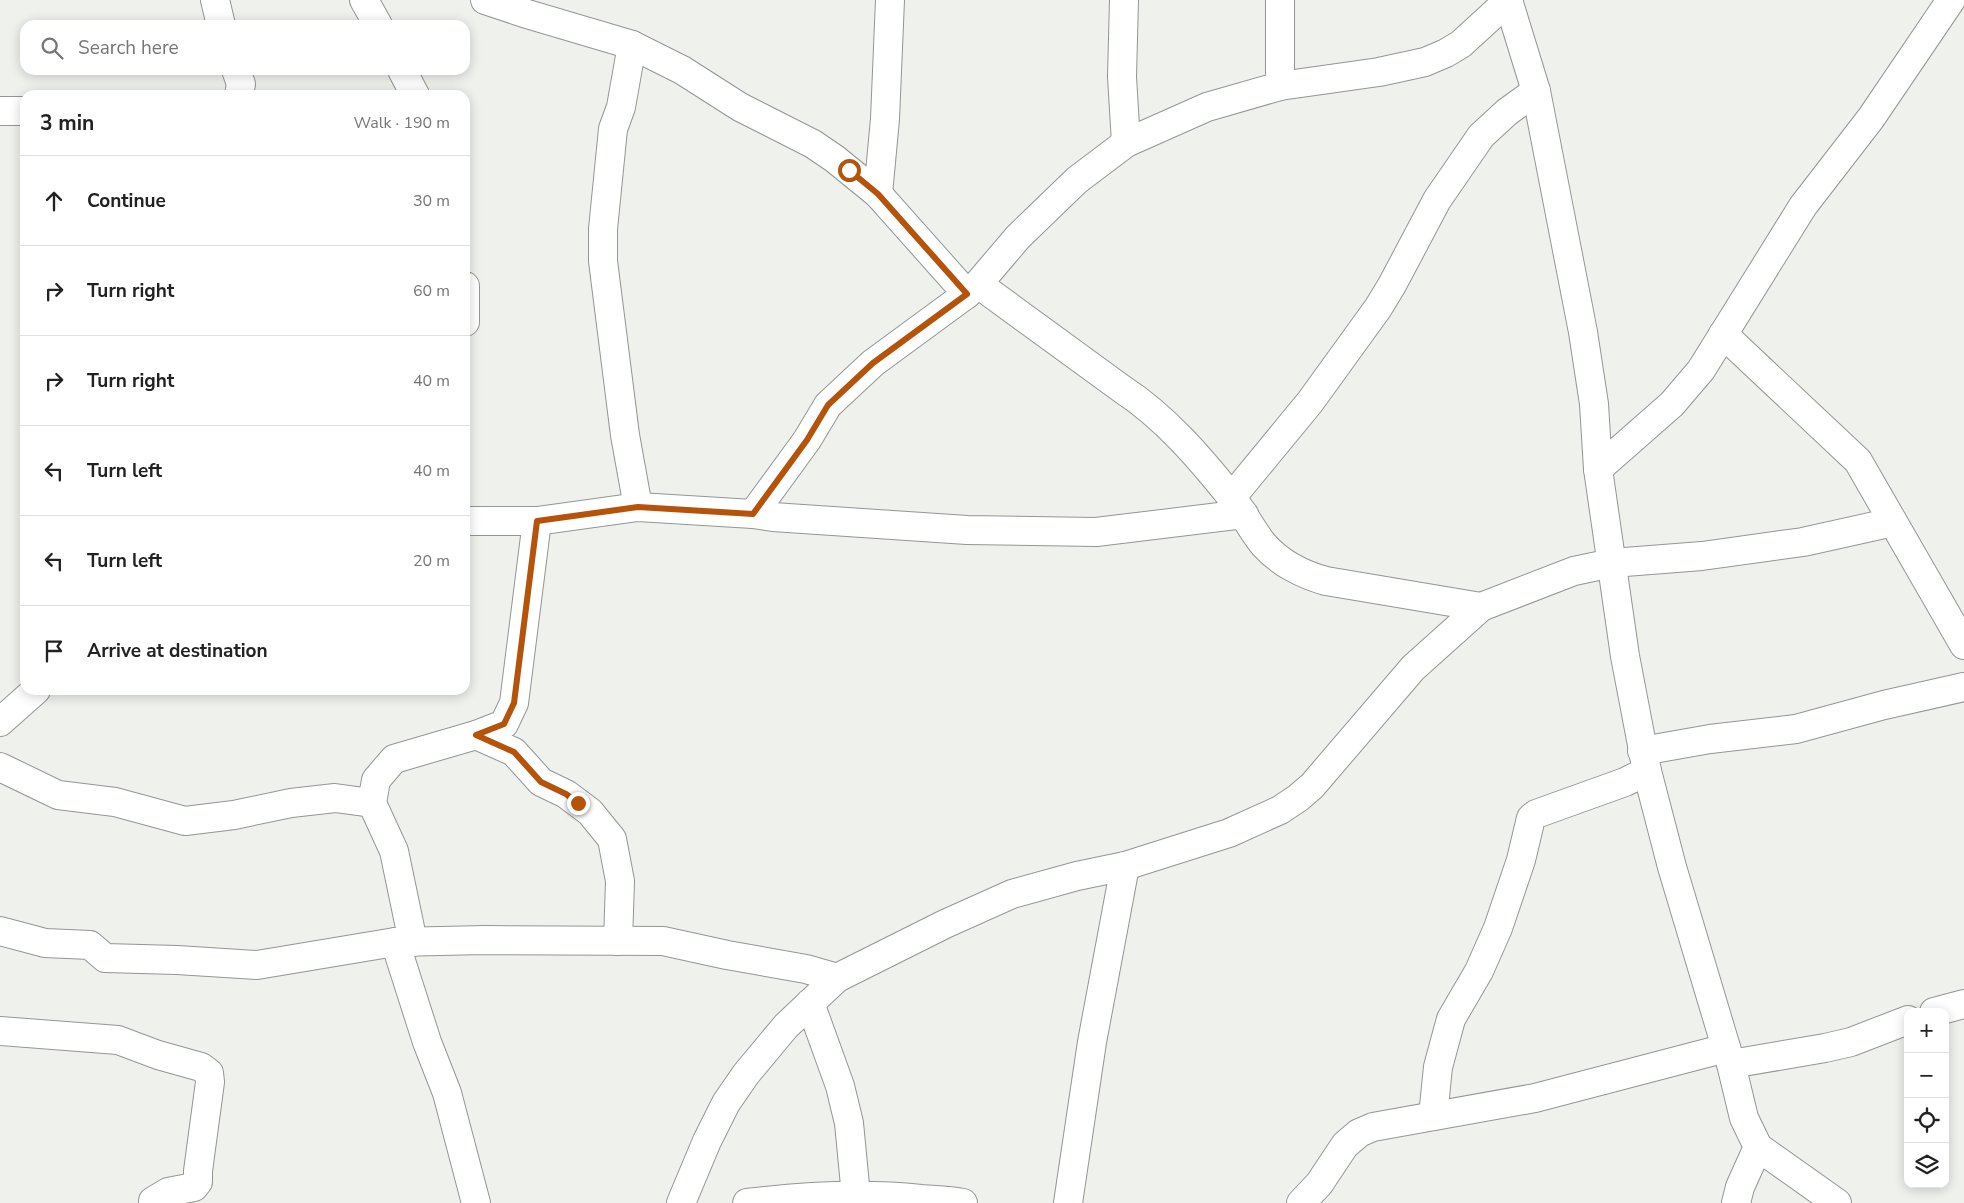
<!DOCTYPE html>
<html lang="en">
<head>
<meta charset="utf-8">
<style>
	:root { --surface:#fff; --page:#f2f2f2; --text:#222; --muted:#767676; --line:#e0e0e0 }
	body { margin:0; font-family:"Nunito Sans",sans-serif; background:var(--page); color:var(--text) }
	.controls { position:absolute; right:15px; bottom:15px; display:grid; overflow:hidden; border-radius:10px; box-shadow:0 2px 12px #0003 }
	.controls button { width:45px; height:45px; display:grid; place-items:center; padding:0; border:0; border-bottom:1px solid var(--line); background:var(--surface); color:var(--text); font:25px sans-serif }
	.stop { position:absolute; width:15px; height:15px; margin:-11px; border:4px solid #b45309; border-radius:50%; background:#fff }
	.stop.end { background:#b45309; border-color:#fff; box-shadow:0 1px 5px #0008 }
	.list { margin:0; padding:0; list-style:none }
	h2 { display:flex; justify-content:space-between; align-items:center; height:65px; margin:0; padding:0 20px; font-size:21px }
	h2 small { font-size:16px; font-weight:400; color:var(--muted) }
	.list li { display:grid; grid-template-columns:32px 1fr auto; gap:15px; align-items:center; box-sizing:border-box; height:90px; padding:0 20px; border-top:1px solid var(--line) }
	.list b { display:block; font-size:19px; white-space:nowrap }
	.list em { font-size:16px; font-style:normal; color:var(--muted) }
	.icon { flex:none; width:28px; height:28px; fill:none; stroke:currentColor; stroke-width:2; stroke-linecap:round; stroke-linejoin:round }
	.map { position:relative; flex:none; width:1964px; height:1203px; overflow:hidden }
	.search { position:absolute; background:var(--surface); box-shadow:0 2px 12px #0003; left:20px; top:20px; width:450px; height:55px; display:flex; align-items:center; gap:12px; box-sizing:border-box; padding:0 18px; border-radius:15px; color:var(--muted); font-size:19px }
	.panel { position:absolute; background:var(--surface); box-shadow:0 2px 12px #0003; left:20px; top:90px; width:450px; height:605px; border-radius:15px }
	.map>svg:first-child { display:block }
	.lines { fill:none; stroke-linecap:round; stroke-linejoin:round }
	.minor-casing { stroke:#949693; stroke-width:30 }
	.minor { stroke:#fff; stroke-width:28 }
	.route { stroke:#b45309; stroke-width:6 }
</style>
</head>
<body>
<div class="map">
<svg width="1964" height="1203" viewBox="0 0 1964 1203">
	<rect width="100%" height="100%" fill="#eff1ed"/>
	<g class="lines">
		<g class="minor-casing">
			<g id="minor">
				<polyline points="215,0 221,25"/>
				<polyline points="364,0 378,25"/>
				<polyline points="485,0 524,13 632,45 682,70 740,107 813,144 835,159 878,194 967,294"/>
				<polyline points="1124,0 1122,77 1126,143"/>
				<polyline points="1508,0 1536,91 1583,332 1594,404 1598,469 1625,656 1647,771 1672,867 1731,1064 1744,1118 1758,1147 1837,1203"/>
				<polyline points="632,45 621,107 613,129 603,229 603,261 625,435 638,507"/>
				<polyline points="236,70 241,84 239,95"/>
				<polyline points="402,70 415,95"/>
				<polyline points="1280,86 1280,0"/>
				<polyline points="0,111 25,111"/>
				<polyline points="878,194 885,119 890,0"/>
				<path d="M978,284L1122,389C1165,417 1200,458 1232,498C1244,513 1252,531 1264,545C1280,563 1304,575 1326,581L1481,607"/>
				<polyline points="465,286 465,322"/>
				<polyline points="1723,334 1858,461 1964,645"/>
				<polyline points="1598,469 1672,404 1701,370 1803,206 1871,118 1951,0"/>
				<polyline points="1231,498 1310,402 1378,308 1392,285 1437,200 1481,136 1507,112 1536,91"/>
				<polyline points="753,514 773,517 967,530 1096,532 1244,514"/>
				<polyline points="465,521 537,521 638,507 753,514 807,440 828,405 873,363 967,294 978,284 1018,237 1077,180 1126,143 1207,107 1280,86 1379,72 1425,62 1446,53 1461,44 1509,0"/>
				<polyline points="0,722 36,690"/>
				<polyline points="476,735 514,752 541,782 566,794 590,812 612,839 620,881 618,941"/>
				<polyline points="1642,751 1710,739 1796,729 1884,705 1964,687"/>
				<polyline points="0,767 58,795 115,802 185,821 234,815 291,803 335,798 372,803 394,851 413,942"/>
				<polyline points="372,803 376,780 394,759 476,735 504,724 514,703 537,521"/>
				<polyline points="0,931 45,943 90,945 105,958 177,960 257,965 395,942 485,940 663,941 727,955 806,969 837,978"/>
				<polyline points="395,942 427,1042 447,1093 476,1203"/>
				<polyline points="810,1003 840,1086 849,1123 856,1196"/>
				<polyline points="1934,1012 1964,1004"/>
				<polyline points="0,1031 118,1040 158,1055 201,1067 209,1073 210,1082 198,1171 198,1182 194,1187 168,1192 153,1201 153,1203"/>
				<polyline points="1731,1064 1825,1048 1851,1042 1908,1020"/>
				<polyline points="1433,1116 1438,1067 1451,1019 1479,971 1498,928 1521,860 1531,818 1536,814 1625,782 1647,771"/>
				<polyline points="681,1203 707,1141 726,1103 746,1074 786,1026 837,978 945,924 1012,894 1077,876 1125,866 1229,833 1280,810 1298,798 1312,786 1413,668 1481,607 1574,571 1612,563 1702,556 1803,542 1893,522"/>
				<path d="M747,1203C805,1196 863,1193 921,1199C935,1200 950,1200 963,1203"/>
				<polyline points="1068,1203 1092,1042 1125,866"/>
				<polyline points="1301,1203 1319,1184 1345,1145 1359,1133 1373,1127 1535,1098 1726,1048"/>
				<polyline points="1736,1203 1740,1187 1758,1147"/>
			</g>
		</g>
		<use href="#minor" class="minor"/>
	</g>
	<g class="lines">
		<polyline class="route" points="578,803 566,794 541,782 514,752 476,735 504,724 514,703 537,521 638,507 753,514 807,440 828,405 873,363 967,294 878,194 849,170"/>
	</g>
</svg>
<div class="controls">
<button>+</button>
<button>−</button>
<button><svg class="icon" aria-label="locate" viewBox="0 0 24 24"><circle cx="12" cy="12" r="6"/><path d="M12 2v4M12 18v4M2 12h4M18 12h4"/></svg></button>
<button><svg class="icon" aria-label="layers" viewBox="0 0 24 24"><path d="M12 4l9 5-9 5-9-5zM3 14l9 5 9-5"/></svg></button>
</div>
<div class="stop" style="left:849px;top:170px"></div>
<div class="stop end" style="left:578px;top:803px"></div>
<div class="search"><svg class="icon" aria-label="search" viewBox="0 0 24 24"><circle cx="10" cy="10" r="6"/><path d="M15 15l6 6"/></svg>Search here</div>
<section class="panel">
<h2>3 min<small>Walk · 190 m</small></h2>
<ul class="list">
<li><svg class="icon" aria-label="ahead" viewBox="0 0 24 24"><path d="M12 20V5M6 11l6-6 6 6"/></svg><div><b>Continue</b></div><em>30 m</em></li>
<li><svg class="icon" aria-label="right" viewBox="0 0 24 24"><path d="M7 20v-9h11M14 6l5 5-5 5"/></svg><div><b>Turn right</b></div><em>60 m</em></li>
<li><svg class="icon" aria-label="right" viewBox="0 0 24 24"><path d="M7 20v-9h11M14 6l5 5-5 5"/></svg><div><b>Turn right</b></div><em>40 m</em></li>
<li><svg class="icon" aria-label="left" viewBox="0 0 24 24"><path d="M17 20v-9H6M10 6l-5 5 5 5"/></svg><div><b>Turn left</b></div><em>40 m</em></li>
<li><svg class="icon" aria-label="left" viewBox="0 0 24 24"><path d="M17 20v-9H6M10 6l-5 5 5 5"/></svg><div><b>Turn left</b></div><em>20 m</em></li>
<li><svg class="icon" aria-label="arrive" viewBox="0 0 24 24"><path d="M6 21V4h12l-3 4 3 4H6"/></svg><div><b>Arrive at destination</b></div></li>
</ul>
</section>
</div>
</body>
</html>
